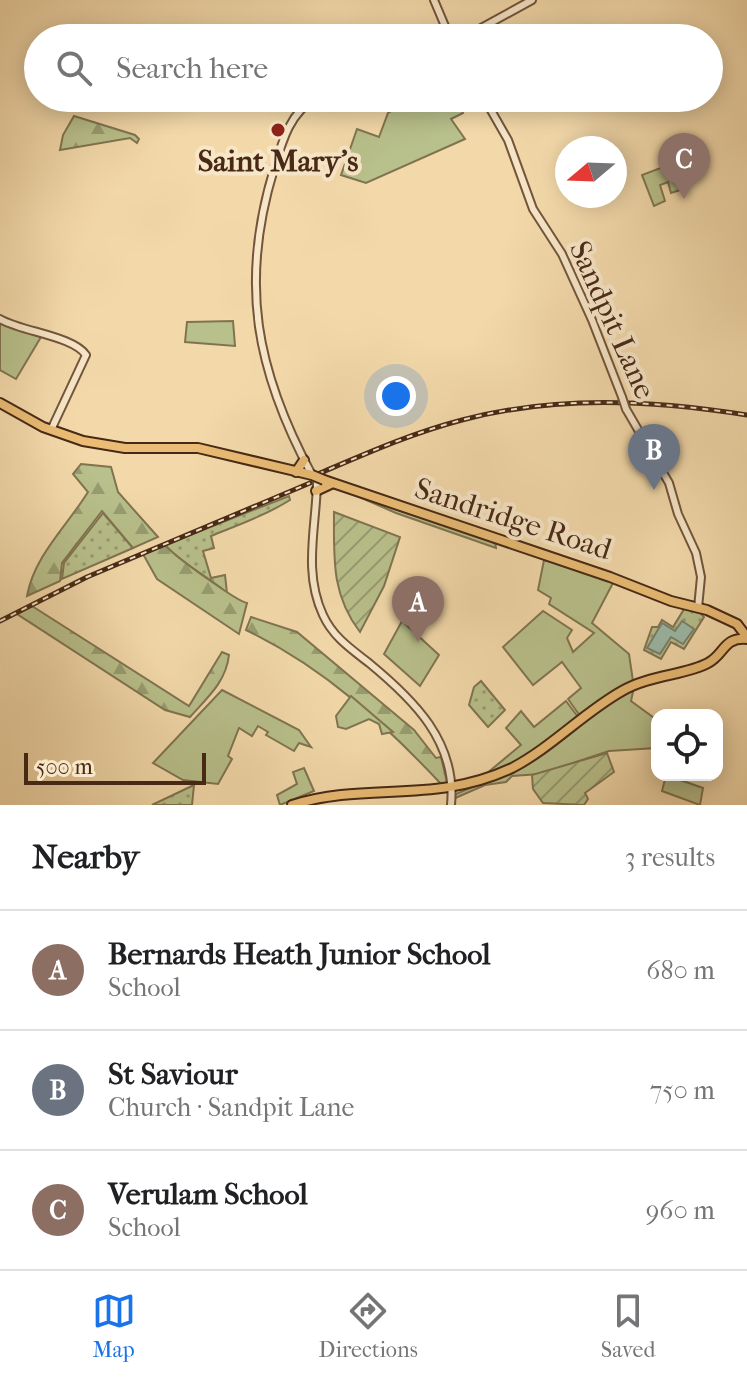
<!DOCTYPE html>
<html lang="en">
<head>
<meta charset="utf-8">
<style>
	:root { --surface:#fff; --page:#f2f2f2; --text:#202124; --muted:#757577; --line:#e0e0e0; --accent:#1a73e8 }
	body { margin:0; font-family:"IM FELL French Canon",serif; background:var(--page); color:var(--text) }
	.controls { position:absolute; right:24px; bottom:24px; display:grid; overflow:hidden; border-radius:16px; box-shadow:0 4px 20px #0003 }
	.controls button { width:72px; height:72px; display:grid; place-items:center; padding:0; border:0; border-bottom:2px solid var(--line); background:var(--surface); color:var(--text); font:40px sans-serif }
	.compass { position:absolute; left:555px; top:136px; width:72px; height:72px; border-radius:50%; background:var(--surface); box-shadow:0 4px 20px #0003; rotate:251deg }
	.scale { position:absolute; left:24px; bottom:20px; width:182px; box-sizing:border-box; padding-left:8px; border:4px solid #472916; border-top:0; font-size:22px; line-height:28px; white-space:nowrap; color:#472916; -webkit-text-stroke:6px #f7e6c8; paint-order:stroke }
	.you { position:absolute; left:396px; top:396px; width:28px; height:28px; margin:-20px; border:6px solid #fff; border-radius:50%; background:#1a73e8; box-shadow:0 0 0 12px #1a73e833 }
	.badge { display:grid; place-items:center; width:52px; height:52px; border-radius:50%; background:var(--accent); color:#fff; font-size:26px; font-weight:700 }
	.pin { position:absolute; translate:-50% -66px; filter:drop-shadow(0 2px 4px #0008) }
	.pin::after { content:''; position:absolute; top:42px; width:28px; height:24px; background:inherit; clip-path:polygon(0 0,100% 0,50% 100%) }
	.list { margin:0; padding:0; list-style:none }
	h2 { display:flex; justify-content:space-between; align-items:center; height:104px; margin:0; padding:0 32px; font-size:34px }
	h2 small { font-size:26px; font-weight:400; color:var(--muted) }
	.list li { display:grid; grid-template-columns:52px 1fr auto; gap:24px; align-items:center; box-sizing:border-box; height:120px; padding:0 32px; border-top:2px solid var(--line) }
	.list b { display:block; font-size:30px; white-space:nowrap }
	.list p { margin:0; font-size:26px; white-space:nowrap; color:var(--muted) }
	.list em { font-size:26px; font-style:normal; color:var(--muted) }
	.icon { flex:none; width:44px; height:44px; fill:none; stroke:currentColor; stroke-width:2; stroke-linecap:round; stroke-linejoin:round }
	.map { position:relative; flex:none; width:747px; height:805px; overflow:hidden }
	.search { position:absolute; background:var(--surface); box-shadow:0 4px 20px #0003; left:24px; right:24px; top:24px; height:88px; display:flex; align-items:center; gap:20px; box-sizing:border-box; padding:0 28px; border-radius:44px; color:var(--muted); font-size:30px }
	.sheet { height:464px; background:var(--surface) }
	nav { display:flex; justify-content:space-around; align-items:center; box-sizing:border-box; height:112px; border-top:2px solid var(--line); background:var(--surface); font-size:22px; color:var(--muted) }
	nav a { display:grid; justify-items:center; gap:4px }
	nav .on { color:var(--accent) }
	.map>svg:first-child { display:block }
	.grass { fill:url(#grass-dots); stroke:#807450; stroke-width:2 }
	.forest { fill:url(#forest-firs); stroke:#807450; stroke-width:2 }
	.park { fill:#b8c08b; stroke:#807450; stroke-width:2 }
	.garden { fill:url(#garden-furrows); stroke:#807450; stroke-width:2 }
	.water { fill:#9bbaa8; stroke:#79806e; stroke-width:2 }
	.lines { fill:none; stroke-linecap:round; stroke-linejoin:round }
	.minor-casing { stroke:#72553b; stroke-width:10 }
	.major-casing { stroke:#472916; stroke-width:12 }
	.minor { stroke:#f7e6c8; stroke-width:6 }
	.major { stroke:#eabc75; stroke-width:8 }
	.rail-casing { stroke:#472916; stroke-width:5 }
	.rail { stroke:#f7e6c8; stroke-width:2; stroke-dasharray:6; stroke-linecap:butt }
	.minor-bridge-casing { stroke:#72553b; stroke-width:10; stroke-linecap:butt }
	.major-bridge-casing { stroke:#472916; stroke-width:12; stroke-linecap:butt }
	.minor-bridge { stroke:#f7e6c8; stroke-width:6 }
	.major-bridge { stroke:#eabc75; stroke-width:8 }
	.poi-dot { fill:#8f2418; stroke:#f7e6c8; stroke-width:3 }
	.labels { text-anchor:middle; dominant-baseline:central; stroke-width:8; stroke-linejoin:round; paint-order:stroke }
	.poi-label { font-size:30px; font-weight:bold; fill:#472916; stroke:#f7e6c8 }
	.street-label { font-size:30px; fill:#472916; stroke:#f7e6c8 }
</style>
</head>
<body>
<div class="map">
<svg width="747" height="805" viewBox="0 0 747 805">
	<defs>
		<pattern id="grass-dots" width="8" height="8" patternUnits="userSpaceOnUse" patternTransform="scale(2)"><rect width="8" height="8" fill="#b8c08b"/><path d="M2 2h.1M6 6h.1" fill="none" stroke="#979c71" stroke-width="1.8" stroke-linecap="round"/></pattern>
		<pattern id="forest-firs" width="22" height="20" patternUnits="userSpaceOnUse" patternTransform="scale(2)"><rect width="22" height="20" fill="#b8c08b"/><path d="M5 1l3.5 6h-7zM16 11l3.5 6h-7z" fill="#979c71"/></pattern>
		<pattern id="garden-furrows" width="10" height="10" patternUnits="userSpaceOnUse" patternTransform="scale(2)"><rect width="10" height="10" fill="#b8c08b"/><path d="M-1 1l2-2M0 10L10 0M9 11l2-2" fill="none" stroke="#979c71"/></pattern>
	</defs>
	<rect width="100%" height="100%" fill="#f3d9aa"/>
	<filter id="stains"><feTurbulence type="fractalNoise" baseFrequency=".0025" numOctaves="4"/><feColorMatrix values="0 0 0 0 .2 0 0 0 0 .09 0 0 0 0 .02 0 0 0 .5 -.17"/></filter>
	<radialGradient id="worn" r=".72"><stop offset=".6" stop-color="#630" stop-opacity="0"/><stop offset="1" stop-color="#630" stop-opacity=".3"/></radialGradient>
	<g class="grass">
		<path d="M289,496L290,500C266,515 238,525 211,536L214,548L203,551L211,578L225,575L227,593C207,575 182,565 165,545Z"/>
		<polygon points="103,513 133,548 62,579 64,563"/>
		<polygon points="686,606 697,609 704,617 684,649 671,642 661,659 644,650 652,627 658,627 662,620 673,627"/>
		<polygon points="481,681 505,710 488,727 469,705 474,687"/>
		<polygon points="194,785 192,805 152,805"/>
	</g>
	<g class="forest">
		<polygon points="74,116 135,135 139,139 137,143 130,138 60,150 63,135"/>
		<path d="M81,464L111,467L118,492L158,537L133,548L102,511L62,563L60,581L27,596C34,556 67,526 88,492L73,474Z"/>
		<path d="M165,545C174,556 238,602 247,603L239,634L157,579L143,554Z"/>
		<path d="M32,606L189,706L222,652L229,655C226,682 207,698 190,717L165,710L17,614Z"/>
		<path d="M251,617L297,632L414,730L436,758L441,757L447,782L442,785C383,722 324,668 246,630Z"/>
	</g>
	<g class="park">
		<polygon points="415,98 446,98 451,106 458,103 463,113 451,119 465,139 366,183 341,175 357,129 379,137 388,113"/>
		<polygon points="671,164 680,190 671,193 668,182 660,185 665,201 654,206 642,175"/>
		<polygon points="233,321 235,346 185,342 187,322"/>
		<polygon points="0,322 41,337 16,379 0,370"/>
		<polygon points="341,489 495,542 496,548 396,513"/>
		<polygon points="544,560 614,581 592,623 629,654 633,681 580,716 568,699 581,688 562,662 533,685 503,647 543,611 572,630 567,638 573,652 594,633 549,604 551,598 538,590"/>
		<polygon points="402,621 439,655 420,686 384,654"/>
		<polygon points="634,687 631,701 657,720 656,748 609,751 540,774 512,776 506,782 485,785 453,799 456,794 510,771"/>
		<polygon points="222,690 299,730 311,747 299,743 294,751 266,735 268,732 258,726 252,736 239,728 228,756 232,759 218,784 183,780 153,763"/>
		<polygon points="351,696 393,732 382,734 379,724 369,719 346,729 338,727 336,716"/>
		<polygon points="566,701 578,717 531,756 480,779 521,745 506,728 521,711 534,727"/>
		<polygon points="304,768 314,791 280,805 277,795 297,784 293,772"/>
		<polygon points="666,775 703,788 700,805 662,791"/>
	</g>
	<g class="garden">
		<path d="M334,512L400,537L384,586L360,632C331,594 334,558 334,512Z"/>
		<polygon points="607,753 614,772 585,793 588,799 584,805 543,803 533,789 532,775"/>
	</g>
	<polygon class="water" points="682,621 694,629 683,644 671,637 660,654 647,648 662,623 675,631"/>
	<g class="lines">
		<g class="minor-casing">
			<g id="minor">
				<polyline points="434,0 450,38"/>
				<polyline points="463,38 532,0"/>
				<polyline points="484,98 508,140 533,209 562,254 592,320 622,397"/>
				<path d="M0,319C23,332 73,336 86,355L51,430"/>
				<polyline points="626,409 669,483 678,514 696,553 701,577 698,608"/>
				<path d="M312,475C256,371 239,283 274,169C282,142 290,112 316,98"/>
				<path d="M317,483C316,528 303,572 323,615C333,637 351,649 369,663C414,700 457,742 451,805"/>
			</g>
		</g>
		<g class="major-casing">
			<g id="major">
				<polyline points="0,403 43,427 83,441 125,448 198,448 312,475"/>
				<polyline points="296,472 304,460"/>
				<polyline points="324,480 610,577 671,601 707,610 737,624 747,637"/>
				<polyline points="316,491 331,484"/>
				<path d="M292,805C368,781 433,805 512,768C552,747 583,713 622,691C649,675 686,675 708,663C725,654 723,637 747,639"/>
			</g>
		</g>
		<use href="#minor" class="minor"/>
		<use href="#major" class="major"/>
		<g class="rail-casing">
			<g id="rail">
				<path d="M318,474C365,454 412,433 462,420C557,395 651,400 747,415"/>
				<polyline points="0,621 87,577 310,483"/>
			</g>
		</g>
		<use href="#rail" class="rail"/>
		<g class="minor-bridge-casing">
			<polyline id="minor-bridge" points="622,397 626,409"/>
		</g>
		<g class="major-bridge-casing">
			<polyline id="major-bridge" points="312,475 324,480"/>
		</g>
		<use href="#minor-bridge" class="minor-bridge"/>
		<use href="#major-bridge" class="major-bridge"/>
	</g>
	<circle class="poi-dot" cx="278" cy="130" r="8"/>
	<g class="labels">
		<g class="poi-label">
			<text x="278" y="161">Saint Mary's</text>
		</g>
		<g class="street-label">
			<text transform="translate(612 320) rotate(66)">Sandpit Lane</text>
			<text transform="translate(513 519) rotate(18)">Sandridge Road</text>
		</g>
	</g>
	<rect width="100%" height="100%" filter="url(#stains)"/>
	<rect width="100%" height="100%" fill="url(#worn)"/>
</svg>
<div class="controls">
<button><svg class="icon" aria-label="locate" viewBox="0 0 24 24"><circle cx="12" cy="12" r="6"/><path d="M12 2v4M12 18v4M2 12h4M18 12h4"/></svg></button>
</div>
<svg class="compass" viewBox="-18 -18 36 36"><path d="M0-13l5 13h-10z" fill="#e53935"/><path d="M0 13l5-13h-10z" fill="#757577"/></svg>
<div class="scale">500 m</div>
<div class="you"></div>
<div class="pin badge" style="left:418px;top:642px;background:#8d6e63">A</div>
<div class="pin badge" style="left:654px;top:490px;background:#6b7280">B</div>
<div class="pin badge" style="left:684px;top:199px;background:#8d6e63">C</div>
<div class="search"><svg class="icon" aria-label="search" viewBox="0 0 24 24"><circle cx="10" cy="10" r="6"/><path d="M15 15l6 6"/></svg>Search here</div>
</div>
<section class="sheet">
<h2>Nearby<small>3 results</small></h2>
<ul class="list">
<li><span class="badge" style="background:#8d6e63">A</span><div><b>Bernards Heath Junior School</b><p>School</p></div><em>680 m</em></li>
<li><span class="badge" style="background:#6b7280">B</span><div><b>St Saviour</b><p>Church · Sandpit Lane</p></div><em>750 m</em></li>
<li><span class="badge" style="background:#8d6e63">C</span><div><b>Verulam School</b><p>School</p></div><em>960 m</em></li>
</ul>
</section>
<nav>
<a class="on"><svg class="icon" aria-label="map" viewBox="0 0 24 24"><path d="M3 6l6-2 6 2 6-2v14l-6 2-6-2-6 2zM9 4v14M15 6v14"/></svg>Map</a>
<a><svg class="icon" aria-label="directions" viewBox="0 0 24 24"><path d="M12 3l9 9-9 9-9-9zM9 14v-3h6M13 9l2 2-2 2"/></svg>Directions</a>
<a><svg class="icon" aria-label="saved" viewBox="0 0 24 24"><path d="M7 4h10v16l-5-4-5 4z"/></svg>Saved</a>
</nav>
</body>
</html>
